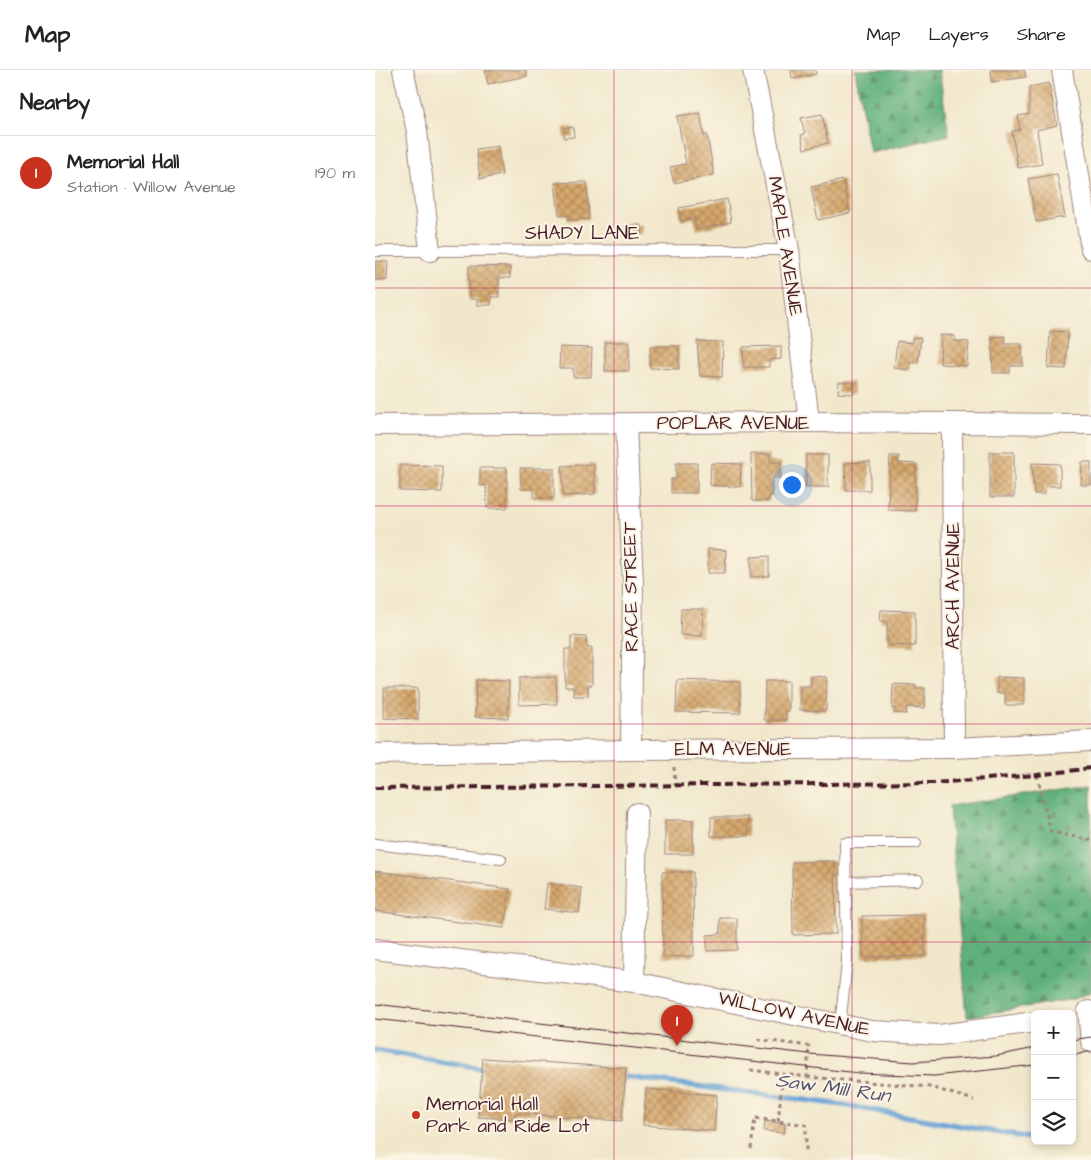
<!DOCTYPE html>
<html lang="en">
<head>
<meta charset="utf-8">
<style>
	:root { --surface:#fff; --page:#f2f2f2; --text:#222; --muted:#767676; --line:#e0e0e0; --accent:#c8321e }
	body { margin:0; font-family:"Architects Daughter",sans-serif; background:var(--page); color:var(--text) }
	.controls { position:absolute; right:15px; bottom:15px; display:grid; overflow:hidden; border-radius:8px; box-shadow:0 2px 8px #0003 }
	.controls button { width:45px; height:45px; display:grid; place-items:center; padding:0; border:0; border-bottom:1px solid var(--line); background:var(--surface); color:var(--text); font:25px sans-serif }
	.you { position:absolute; left:416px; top:414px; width:18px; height:18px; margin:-12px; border:4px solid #fff; border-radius:50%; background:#1a73e8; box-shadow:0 0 0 8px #1a73e833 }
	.badge { display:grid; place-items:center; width:32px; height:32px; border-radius:50%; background:var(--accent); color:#fff; font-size:16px; font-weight:700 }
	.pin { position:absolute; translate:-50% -41px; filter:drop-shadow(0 1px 2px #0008) }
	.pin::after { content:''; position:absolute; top:26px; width:18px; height:15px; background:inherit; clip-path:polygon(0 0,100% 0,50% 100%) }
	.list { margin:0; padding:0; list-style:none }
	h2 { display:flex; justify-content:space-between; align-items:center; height:65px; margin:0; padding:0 20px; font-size:21px }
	h2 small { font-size:16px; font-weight:400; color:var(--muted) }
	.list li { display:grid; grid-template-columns:32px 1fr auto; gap:15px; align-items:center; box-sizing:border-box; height:75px; padding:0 20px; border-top:1px solid var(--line) }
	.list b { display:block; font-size:19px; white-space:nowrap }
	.list p { margin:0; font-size:16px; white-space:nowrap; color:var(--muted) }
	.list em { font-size:16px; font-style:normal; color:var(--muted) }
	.icon { flex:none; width:28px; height:28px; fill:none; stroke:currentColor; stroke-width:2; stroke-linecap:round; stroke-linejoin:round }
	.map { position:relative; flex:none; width:716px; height:1090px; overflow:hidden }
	header { display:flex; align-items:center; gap:30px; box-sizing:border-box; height:70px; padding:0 25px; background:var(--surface); border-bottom:1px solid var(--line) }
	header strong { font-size:24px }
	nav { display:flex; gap:28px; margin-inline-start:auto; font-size:18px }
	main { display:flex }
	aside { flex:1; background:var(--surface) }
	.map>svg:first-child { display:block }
	.forest { fill:url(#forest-firs); stroke:#556853 }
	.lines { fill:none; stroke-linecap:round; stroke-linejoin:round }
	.stream { stroke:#64a0d4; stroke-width:5.5 }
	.building { fill:url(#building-cross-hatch) }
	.lane-casing { stroke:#9e847c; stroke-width:12 }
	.street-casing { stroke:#9e847c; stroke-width:22 }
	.path { stroke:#9e847c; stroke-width:3; stroke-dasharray:4 4; stroke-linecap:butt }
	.lane { stroke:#fff; stroke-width:10 }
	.street { stroke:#fff; stroke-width:20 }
	.tram { stroke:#4a1f2b; stroke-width:1 }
	.rail { stroke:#4a1f2b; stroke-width:4; stroke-dasharray:8 4; stroke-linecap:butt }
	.grid { fill:none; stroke:#c2185b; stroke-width:1; stroke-opacity:0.55 }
	.poi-dot { fill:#c8321e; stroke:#fcf5e5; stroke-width:2 }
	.labels { text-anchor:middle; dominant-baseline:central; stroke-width:4; stroke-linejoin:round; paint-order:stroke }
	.street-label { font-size:19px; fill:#4a1f2b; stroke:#fcf5e5 }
	.poi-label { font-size:19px; fill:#4a1f2b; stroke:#fcf5e5; text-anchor:start }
	.water-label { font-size:20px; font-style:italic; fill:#54536f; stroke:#fcf5e5 }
</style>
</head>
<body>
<header>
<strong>Map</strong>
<nav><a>Map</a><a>Layers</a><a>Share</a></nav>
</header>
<main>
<aside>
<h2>Nearby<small></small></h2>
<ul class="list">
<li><span class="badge">1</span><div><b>Memorial Hall</b><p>Station · Willow Avenue</p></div><em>190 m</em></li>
</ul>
</aside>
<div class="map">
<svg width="716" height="1090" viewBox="0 0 716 1090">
	<defs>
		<pattern id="forest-firs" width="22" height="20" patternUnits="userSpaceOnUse" patternTransform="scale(1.25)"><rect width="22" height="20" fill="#60b07b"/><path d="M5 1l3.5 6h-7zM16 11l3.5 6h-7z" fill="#518f65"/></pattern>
		<pattern id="building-cross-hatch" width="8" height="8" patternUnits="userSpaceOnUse" patternTransform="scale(1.25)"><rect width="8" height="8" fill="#d6a86c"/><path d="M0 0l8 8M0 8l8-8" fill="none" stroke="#b08859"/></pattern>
	</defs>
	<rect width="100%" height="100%" fill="#fcf5e5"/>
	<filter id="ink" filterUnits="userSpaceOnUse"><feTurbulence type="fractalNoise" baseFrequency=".02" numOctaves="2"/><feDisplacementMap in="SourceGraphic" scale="10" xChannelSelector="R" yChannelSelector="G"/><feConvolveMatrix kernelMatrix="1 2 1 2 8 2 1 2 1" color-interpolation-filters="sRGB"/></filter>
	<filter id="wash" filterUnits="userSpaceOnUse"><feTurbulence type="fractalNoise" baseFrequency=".0096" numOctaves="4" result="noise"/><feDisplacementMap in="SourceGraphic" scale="20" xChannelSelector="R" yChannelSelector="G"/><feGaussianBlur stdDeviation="1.12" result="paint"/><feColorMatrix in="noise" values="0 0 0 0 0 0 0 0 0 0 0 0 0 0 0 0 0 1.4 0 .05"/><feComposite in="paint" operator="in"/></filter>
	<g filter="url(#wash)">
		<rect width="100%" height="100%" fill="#f1e8cc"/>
		<g class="forest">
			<polygon points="480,0 564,0 574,65 495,83"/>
			<polygon points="716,715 716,922 699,929 592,947 574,736"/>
		</g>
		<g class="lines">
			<g class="stream">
				<polyline points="0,980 107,998"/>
				<polyline points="251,1007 468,1035 660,1069"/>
				<polyline points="670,1071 681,1073"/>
			</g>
		</g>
		<g id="blocks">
			<g class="building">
				<polygon points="110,0 151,0 152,6 113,14"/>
				<polygon points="416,0 440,0 441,4 417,9"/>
				<polygon points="616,0 649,0 651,7 617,12"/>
				<polygon points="674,13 682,55 662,60 667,94 643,98 637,61 645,60 643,46 654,44 654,17"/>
				<polygon points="325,43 329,66 332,65 339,105 299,113 295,97 311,94 302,46"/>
				<polygon points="447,44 453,73 429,79 426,65 430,64 426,48"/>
				<polygon points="198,57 199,67 189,68 189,58"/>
				<polygon points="123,76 127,105 105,109 101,79"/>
				<polygon points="682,104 690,147 661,152 653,109"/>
				<polygon points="468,110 475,143 443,150 436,117"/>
				<polygon points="212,112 214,149 193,150 193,145 184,145 180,113"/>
				<polygon points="352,129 356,152 322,160 319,148 306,151 304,138"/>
				<rect x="254" y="155" width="13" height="9"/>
				<polygon points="0,191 13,192 12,210 0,210"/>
				<polygon points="94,196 135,197 135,208 124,208 124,227 116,227 116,235 102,235 102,229 94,229"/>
				<polygon points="675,261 693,262 691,299 673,298"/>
				<polygon points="566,265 580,266 579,271 594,272 592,296 565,294"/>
				<polygon points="630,266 630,274 647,274 648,296 635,296 635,303 618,303 617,267"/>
				<polygon points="537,267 546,268 543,293 535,292 534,300 519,298 522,271 537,273"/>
				<polygon points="322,271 348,272 347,307 325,306"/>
				<rect x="230" y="272" width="24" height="29"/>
				<polygon points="275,276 304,276 304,299 275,298"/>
				<polygon points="406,276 406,289 394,290 394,297 369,297 368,277"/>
				<polygon points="185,277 217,278 216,307 198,307 198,298 184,298"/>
				<polygon points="464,312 479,312 479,324 463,323"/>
				<rect x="615" y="382" width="24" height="45"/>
				<polygon points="376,384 395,384 395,392 406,392 406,408 397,408 397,426 394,426 394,431 377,431"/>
				<rect x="431" y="385" width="22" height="32"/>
				<polygon points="515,386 524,386 523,393 541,394 540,441 513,440"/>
				<polygon points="495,392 495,420 471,420 470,393"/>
				<polygon points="707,392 716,392 716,415 706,415"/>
				<polygon points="301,393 322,393 322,423 296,423 296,409 301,409"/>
				<polygon points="336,393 366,394 365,417 335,415"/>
				<polygon points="657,393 685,394 685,416 670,416 670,424 659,424"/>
				<polygon points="219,394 220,424 188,426 187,396"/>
				<polygon points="25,395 67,396 67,422 25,421"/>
				<polygon points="105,398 132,398 132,438 112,438 111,415 105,416"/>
				<polygon points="145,398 179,398 179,428 159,428 159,419 146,419"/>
				<polygon points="333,479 351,480 350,503 333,503"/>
				<polygon points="394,486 394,506 376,507 376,487"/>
				<polygon points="306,539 328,539 327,566 305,565"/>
				<polygon points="506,540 540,541 540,576 512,575 512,551 505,551"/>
				<polygon points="196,566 211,567 212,578 217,578 217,615 213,615 213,626 199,626 198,617 190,617 190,579 196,579"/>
				<polygon points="436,606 452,607 451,641 425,640 425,616 436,616"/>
				<polygon points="181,607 182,634 144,635 144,608"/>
				<polygon points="622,607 649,608 649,635 630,635 630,623 622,623"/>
				<polygon points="101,610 134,611 133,648 100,647"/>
				<polygon points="302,610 365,612 365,643 301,642"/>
				<polygon points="390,611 414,611 414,641 411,641 411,650 389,650"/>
				<polygon points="518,614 541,615 541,618 550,618 550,638 532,637 531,644 519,643 520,638 517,638"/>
				<polygon points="9,618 43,618 43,649 9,648"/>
				<rect x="336" y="747" width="37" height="19"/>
				<rect x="290" y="750" width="28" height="34"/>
				<polygon points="460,791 461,864 418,865 417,792"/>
				<polygon points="0,801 135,819 129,858 0,841"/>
				<polygon points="287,802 318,802 319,886 288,887"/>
				<polygon points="172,813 207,818 204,843 169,839"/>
				<polygon points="549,845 550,886 488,887 487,846"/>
				<polygon points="345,848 362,848 362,880 332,881 332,865 345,864"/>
				<polygon points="108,988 251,998 247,1051 140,1043 140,1049 103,1047"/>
				<polygon points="271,1019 342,1025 339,1061 268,1055"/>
				<polygon points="390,1051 410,1054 409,1063 389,1061"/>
			</g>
		</g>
	</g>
	<g filter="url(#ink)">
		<use href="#blocks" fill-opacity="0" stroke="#9e847c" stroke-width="1"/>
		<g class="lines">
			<g class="lane-casing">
				<g id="lane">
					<polyline points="0,181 414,180"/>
					<polyline points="0,774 126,789"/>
					<polyline points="471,812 543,810"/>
					<polyline points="465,955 472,893 470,773 541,773"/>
				</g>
			</g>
			<g class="street-casing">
				<g id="street">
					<polyline points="28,0 42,61 55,181"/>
					<polyline points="378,0 414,180 434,352"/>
					<polyline points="687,0 716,179"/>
					<polyline points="251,354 258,513 256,680"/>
					<polyline points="577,354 579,678"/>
					<polyline points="0,355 434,352 716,354"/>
					<polyline points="0,684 256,680 579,678 716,671"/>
					<polyline points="0,879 259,912 497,961 564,965 660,952"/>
					<polyline points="259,912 262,743"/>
					<polyline points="713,941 716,972"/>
				</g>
			</g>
			<g class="path">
				<polyline points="299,697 300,716"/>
				<polyline points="662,705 676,762 716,770"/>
				<polyline points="375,1000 432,1007 434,976 379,969"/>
				<polyline points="432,1007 555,1017 599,1030"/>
				<polyline points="403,1051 408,1004"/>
				<polyline points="376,1079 380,1048 431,1055 431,1084"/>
			</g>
			<use href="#lane" class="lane"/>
			<use href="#street" class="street"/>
			<g class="tram">
				<polyline points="0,934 434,984 538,992 621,986 660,978"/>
				<polyline points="0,949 484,1003 559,1006 660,995"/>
				<polyline points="697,970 716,967"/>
				<polyline points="697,986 716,981"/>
			</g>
			<polyline class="rail" points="0,718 559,713 662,705 716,698"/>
		</g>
	</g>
	<path class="grid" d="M239,0V1090M477,0V1090M0,218H716M0,436H716M0,654H716M0,872H716"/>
	<circle class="poi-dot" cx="41" cy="1045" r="5"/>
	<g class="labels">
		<g class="street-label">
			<text x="207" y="163">SHADY LANE</text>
			<text transform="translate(410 176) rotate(81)">MAPLE AVENUE</text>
			<text x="358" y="353">POPLAR AVENUE</text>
			<text transform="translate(578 516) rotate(-90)">ARCH AVENUE</text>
			<text transform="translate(256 517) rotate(-91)">RACE STREET</text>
			<text x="358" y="679">ELM AVENUE</text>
			<text transform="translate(419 944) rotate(12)">WILLOW AVENUE</text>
		</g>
		<g class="poi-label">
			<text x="51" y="1034">Memorial Hall<tspan x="51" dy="22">Park and Ride Lot</tspan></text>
		</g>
		<g class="water-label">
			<text transform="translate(458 1018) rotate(8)">Saw Mill Run</text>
		</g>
	</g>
</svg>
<div class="controls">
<button>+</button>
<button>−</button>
<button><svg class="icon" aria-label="layers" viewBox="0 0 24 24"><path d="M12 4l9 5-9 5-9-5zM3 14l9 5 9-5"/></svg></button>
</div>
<div class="you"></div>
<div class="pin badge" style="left:302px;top:976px">1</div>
</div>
</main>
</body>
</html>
